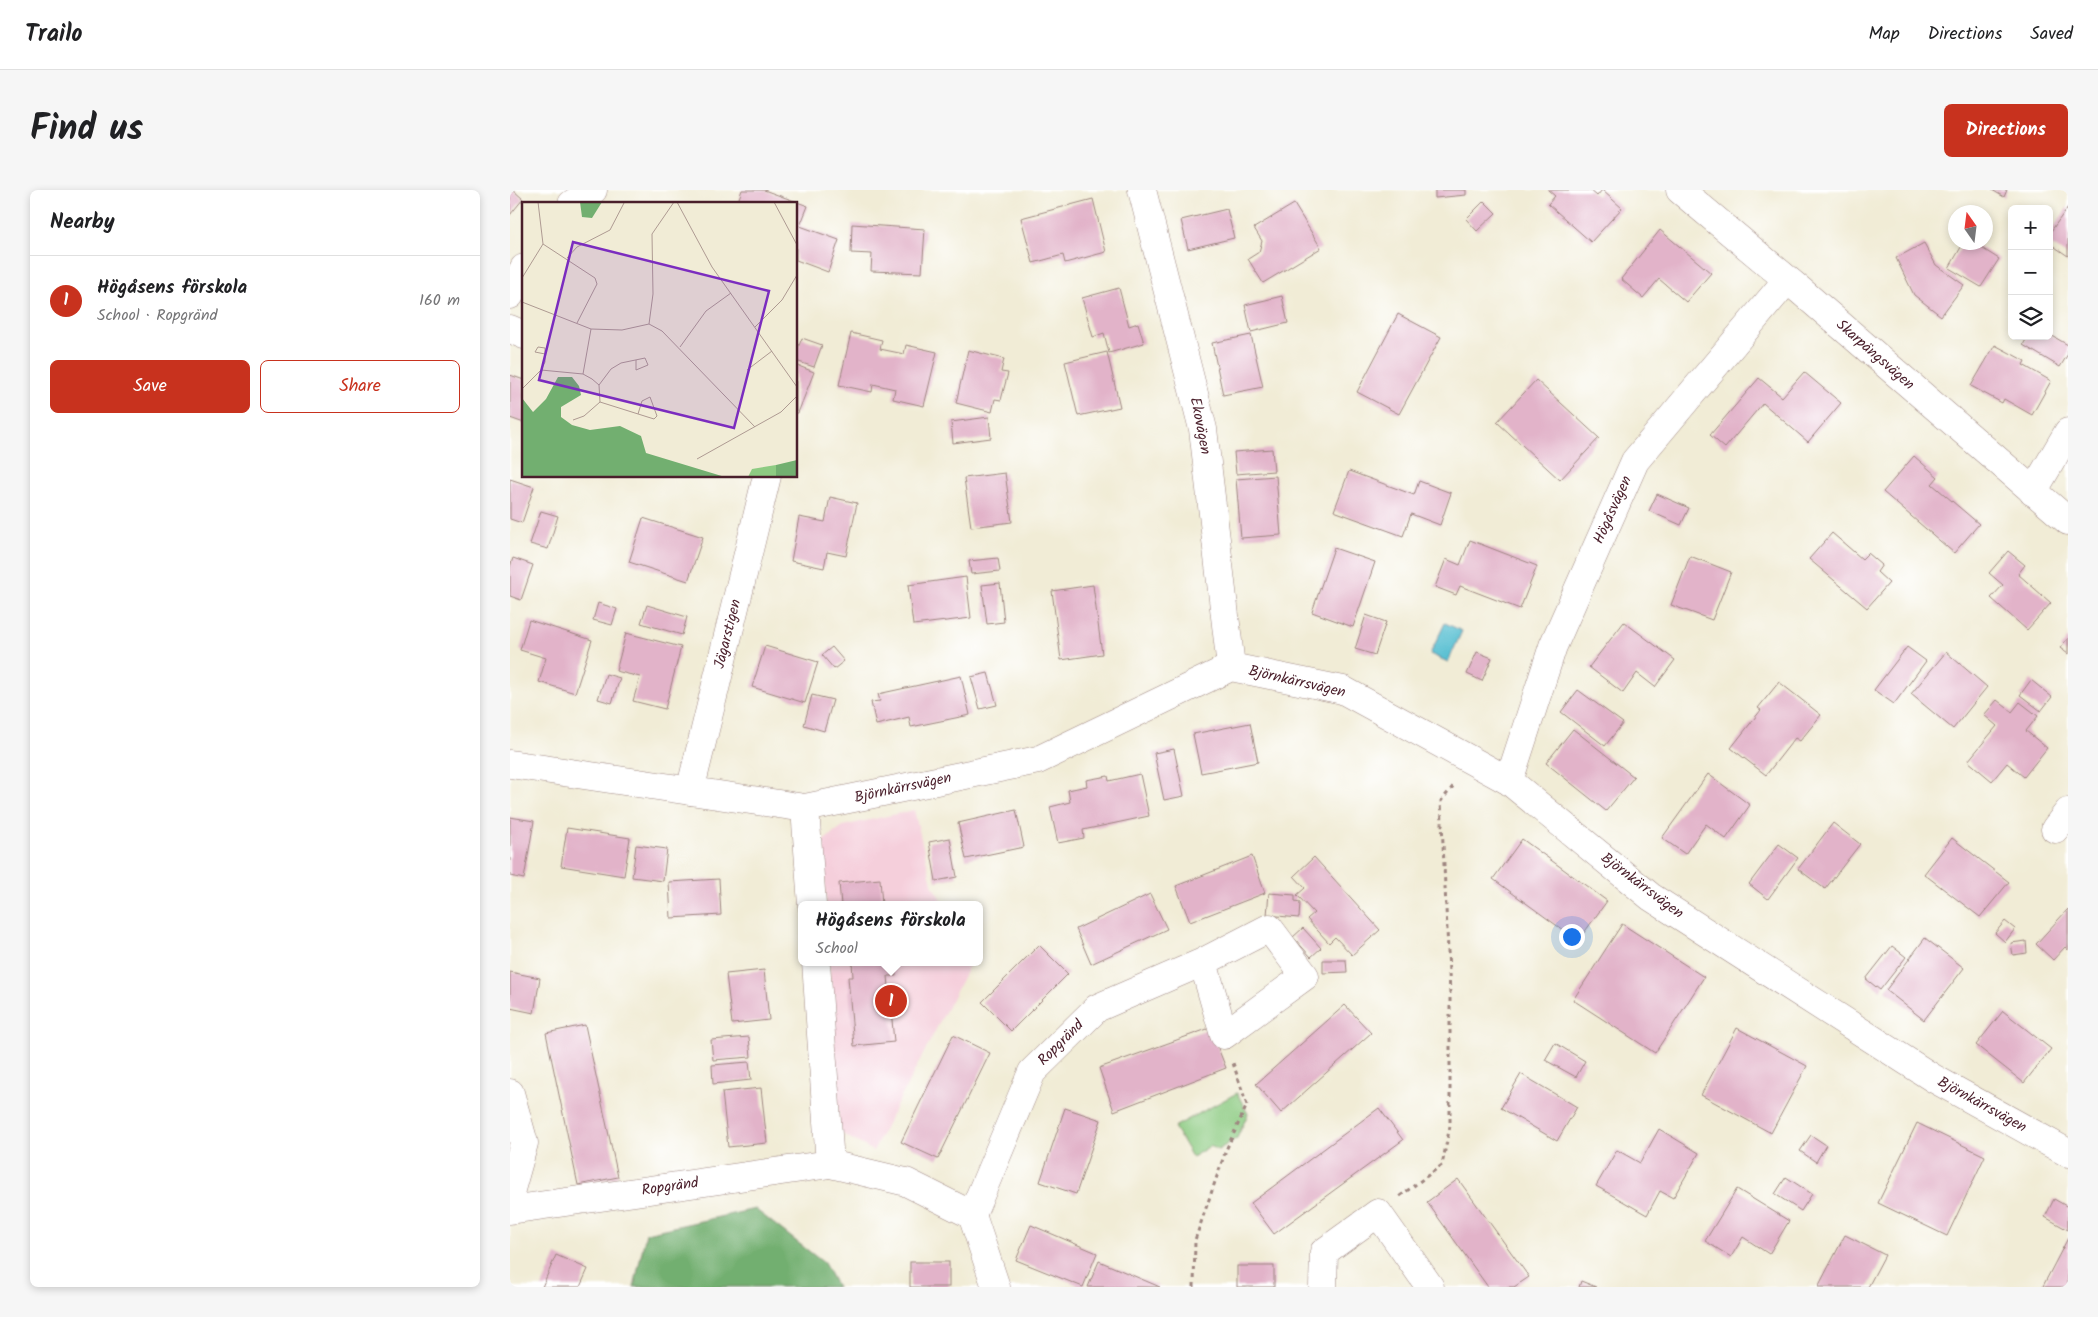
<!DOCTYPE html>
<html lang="en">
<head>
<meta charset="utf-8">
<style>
	:root { --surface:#fff; --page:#f6f6f6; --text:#202124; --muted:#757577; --line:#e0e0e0; --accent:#c8321e }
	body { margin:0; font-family:Kalam,sans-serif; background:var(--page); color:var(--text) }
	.controls { position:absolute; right:15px; top:15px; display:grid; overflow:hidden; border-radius:8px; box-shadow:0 2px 8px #0003 }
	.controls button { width:45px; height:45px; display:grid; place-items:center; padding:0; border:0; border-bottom:1px solid var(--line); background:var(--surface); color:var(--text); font:25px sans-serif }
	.compass { position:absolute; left:1438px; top:15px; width:45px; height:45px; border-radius:50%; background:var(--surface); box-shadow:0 2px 8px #0003; rotate:346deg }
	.you { position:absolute; left:1061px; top:746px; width:18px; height:18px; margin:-12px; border:4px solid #fff; border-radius:50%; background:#1a73e8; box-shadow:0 0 0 8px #1a73e833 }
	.badge { display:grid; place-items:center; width:32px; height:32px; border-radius:50%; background:var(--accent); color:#fff; font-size:16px; font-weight:700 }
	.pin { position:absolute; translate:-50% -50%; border:2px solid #fff; box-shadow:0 1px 5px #0006 }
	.popup { position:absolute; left:288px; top:711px; width:185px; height:65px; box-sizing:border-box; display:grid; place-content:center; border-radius:8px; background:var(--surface); filter:drop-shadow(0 1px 4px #0005); font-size:16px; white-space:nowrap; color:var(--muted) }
	.popup b { font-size:19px; color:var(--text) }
	.popup::after { content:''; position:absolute; left:50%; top:100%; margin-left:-10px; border:10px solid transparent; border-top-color:var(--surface) }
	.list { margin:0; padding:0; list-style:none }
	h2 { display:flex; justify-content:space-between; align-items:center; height:65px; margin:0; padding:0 20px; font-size:21px }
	h2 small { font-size:16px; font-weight:400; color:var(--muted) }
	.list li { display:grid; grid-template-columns:32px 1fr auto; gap:15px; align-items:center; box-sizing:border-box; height:90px; padding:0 20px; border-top:1px solid var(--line) }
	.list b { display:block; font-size:19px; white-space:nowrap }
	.list p { margin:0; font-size:16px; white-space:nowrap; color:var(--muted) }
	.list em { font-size:16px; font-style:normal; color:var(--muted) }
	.actions { display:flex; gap:10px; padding:15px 20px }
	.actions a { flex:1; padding:11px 0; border:1px solid var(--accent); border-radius:8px; text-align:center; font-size:18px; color:var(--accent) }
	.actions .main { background:var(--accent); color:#fff }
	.icon { flex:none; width:28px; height:28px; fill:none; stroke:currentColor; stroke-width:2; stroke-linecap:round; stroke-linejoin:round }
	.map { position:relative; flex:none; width:1558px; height:1097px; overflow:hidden; border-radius:8px }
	header { display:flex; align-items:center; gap:30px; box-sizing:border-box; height:70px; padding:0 25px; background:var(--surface); border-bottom:1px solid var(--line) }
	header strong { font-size:24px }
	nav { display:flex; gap:28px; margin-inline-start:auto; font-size:18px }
	.intro { display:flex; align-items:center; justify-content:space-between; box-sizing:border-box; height:120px; padding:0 30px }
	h1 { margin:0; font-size:35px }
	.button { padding:12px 22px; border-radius:8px; background:var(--accent); color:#fff; font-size:18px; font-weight:700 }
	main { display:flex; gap:30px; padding:0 30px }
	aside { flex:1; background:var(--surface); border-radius:8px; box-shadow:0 2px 8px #0003 }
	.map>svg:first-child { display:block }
	.built { fill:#f5cfdb }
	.green { fill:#8dcb82; stroke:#6c7556 }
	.forest { fill:#72af70; stroke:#5e674e }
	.water { fill:#53bdd0; stroke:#4e6e7e }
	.building { fill:#e2b3c9 }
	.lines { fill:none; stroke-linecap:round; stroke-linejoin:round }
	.street-casing { stroke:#9e8680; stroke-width:29 }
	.path { stroke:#9e8680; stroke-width:3; stroke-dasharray:4 4; stroke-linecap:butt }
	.street { stroke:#fff; stroke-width:28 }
	.labels { text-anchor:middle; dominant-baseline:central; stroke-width:5; stroke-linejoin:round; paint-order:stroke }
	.street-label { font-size:15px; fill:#4a1f2b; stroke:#fff }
	.inset-road { fill:none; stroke:#ae9a92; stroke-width:1 }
	.view { fill:#7b2cbf; fill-opacity:0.15; stroke:#7b2cbf; stroke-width:2.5 }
	.inset-edge { fill:none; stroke:#4a1f2b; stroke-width:2.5 }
</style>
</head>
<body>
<header>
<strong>Trailo</strong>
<nav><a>Map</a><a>Directions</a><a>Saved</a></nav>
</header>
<div class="intro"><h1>Find us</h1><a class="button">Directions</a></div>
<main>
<aside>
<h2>Nearby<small></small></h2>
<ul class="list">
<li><span class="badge">1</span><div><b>Högåsens förskola</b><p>School · Ropgränd</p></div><em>160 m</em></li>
</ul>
<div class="actions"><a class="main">Save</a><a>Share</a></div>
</aside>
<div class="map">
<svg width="1558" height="1097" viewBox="0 0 1558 1097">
	<rect width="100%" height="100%" fill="#fff"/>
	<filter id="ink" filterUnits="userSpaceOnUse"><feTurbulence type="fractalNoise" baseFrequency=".02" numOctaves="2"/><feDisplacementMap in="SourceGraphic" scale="10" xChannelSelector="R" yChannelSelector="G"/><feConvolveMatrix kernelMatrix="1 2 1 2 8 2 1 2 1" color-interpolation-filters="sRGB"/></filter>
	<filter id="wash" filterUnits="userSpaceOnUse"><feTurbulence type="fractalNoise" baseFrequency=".0096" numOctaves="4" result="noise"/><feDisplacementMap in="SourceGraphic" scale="20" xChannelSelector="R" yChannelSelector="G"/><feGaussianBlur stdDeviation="1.12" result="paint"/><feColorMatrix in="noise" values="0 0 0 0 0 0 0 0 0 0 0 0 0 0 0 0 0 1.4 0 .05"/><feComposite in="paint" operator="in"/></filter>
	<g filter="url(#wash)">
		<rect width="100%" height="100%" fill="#f1ecd6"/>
		<g class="built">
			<polygon points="404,620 423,697 435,715 316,715 313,651 333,636"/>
			<polygon points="319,772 461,772 363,961 329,942"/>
		</g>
		<polygon class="green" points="727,903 738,924 727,948 708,960 700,956 682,967 664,937"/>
		<polygon class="forest" points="245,1019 314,1073 327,1097 124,1097 136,1043"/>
		<polygon class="water" points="935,433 952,441 938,472 920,464"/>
		<g id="blocks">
			<g class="building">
				<polygon points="0,0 3,0 13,9 0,25"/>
				<polygon points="232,0 254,0 298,16 290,36 329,50 318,82 286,70 286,14 227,14"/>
				<polygon points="925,0 956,0 956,5 925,8"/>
				<polygon points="1038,0 1080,0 1087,6 1092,0 1112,18 1081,52 1038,14 1045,6"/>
				<polygon points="1482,0 1497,0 1494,7"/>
				<polygon points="583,9 596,62 555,73 553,65 523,73 511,28"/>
				<polygon points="974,11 986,23 967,41 956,29"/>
				<polygon points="784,14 811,58 753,93 738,69 749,62 752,51 744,38"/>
				<polygon points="1558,17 1558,66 1539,53 1539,44"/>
				<polygon points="717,19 724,48 678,59 671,30"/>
				<polygon points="342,34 415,39 412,83 361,81 362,64 341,63"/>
				<polygon points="1150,40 1201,83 1176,112 1149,89 1133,108 1111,89"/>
				<polygon points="1454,52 1462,52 1489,69 1471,97 1439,78"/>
				<polygon points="1414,53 1426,75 1454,95 1431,126 1404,105 1386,68"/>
				<polygon points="609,98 619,136 628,133 634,153 599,163 594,143 583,147 572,108"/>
				<polygon points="772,106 778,133 741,142 735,115"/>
				<polygon points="888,124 931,147 889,224 847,202"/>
				<polygon points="341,143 372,150 370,159 394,164 396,155 427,162 414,216 383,209 385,199 363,194 362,202 329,195"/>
				<polygon points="1539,144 1558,155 1558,164 1550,177 1513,155 1518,146 1539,146"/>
				<polygon points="741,145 753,197 713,205 702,153"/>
				<polygon points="292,148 312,155 304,177 286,171 286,163"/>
				<polygon points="1485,155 1515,171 1513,175 1541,191 1522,225 1494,209 1492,213 1461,196"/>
				<polygon points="458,160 494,169 491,182 498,183 491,210 485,209 482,222 446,213"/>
				<polygon points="597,162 610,217 568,226 555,172"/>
				<polygon points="286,175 304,182 288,223 286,223"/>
				<polygon points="1294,182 1331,213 1298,252 1253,213 1215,258 1200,245 1249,188 1272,207"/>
				<polygon points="0,185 14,190 14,233 0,228"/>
				<polygon points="1026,190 1089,248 1050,290 987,232"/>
				<polygon points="479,227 481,248 443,253 441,232"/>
				<polygon points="762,259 764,281 726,284 724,262"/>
				<polygon points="1404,266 1428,287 1422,294 1469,334 1444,363 1373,302"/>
				<polygon points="839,281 904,305 909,291 941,303 930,335 901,324 893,346 824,321"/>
				<polygon points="495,283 502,332 461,337 454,288"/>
				<polygon points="766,286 771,345 731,348 726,289"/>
				<polygon points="0,289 24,297 12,333 0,329"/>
				<polygon points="1147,304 1179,318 1171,335 1139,321"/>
				<polygon points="320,307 347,313 336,366 317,362 314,378 281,371 289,327 315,332"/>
				<polygon points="31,321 48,326 38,359 20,354"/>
				<polygon points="133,328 193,347 178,391 119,372"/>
				<polygon points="1322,343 1352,369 1358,363 1372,375 1367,382 1379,393 1357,418 1299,369"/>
				<polygon points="960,350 1027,376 1010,419 950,396 946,405 925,397 936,369 950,375"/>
				<polygon points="824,358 865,372 843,437 802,422"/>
				<polygon points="1498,361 1515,375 1508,384 1541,413 1517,440 1481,408 1493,395 1479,383"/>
				<polygon points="1180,366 1221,382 1202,430 1161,415"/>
				<polygon points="3,368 23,375 11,410 0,406 0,377"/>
				<polygon points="488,368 490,381 461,384 459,371"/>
				<polygon points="456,387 461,428 403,435 398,395"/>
				<polygon points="490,393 494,432 477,434 472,395"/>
				<polygon points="583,395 592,464 551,470 542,401"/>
				<polygon points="88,413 107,419 102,435 83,430"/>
				<polygon points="137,415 177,427 172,445 131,433"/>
				<polygon points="856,425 876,432 865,465 845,459"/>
				<polygon points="19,430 82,450 65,503 29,492 36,468 10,460"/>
				<polygon points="1114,432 1165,470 1145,497 1127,483 1113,503 1079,477"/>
				<polygon points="116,443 171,457 155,519 123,511 130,487 106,481"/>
				<polygon points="1558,448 1558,464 1550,458"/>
				<polygon points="255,456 308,472 295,513 242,497"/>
				<polygon points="322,457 334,471 324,479 312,465"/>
				<polygon points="1397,457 1416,471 1384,514 1364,500"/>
				<polygon points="967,462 982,468 972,491 957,484"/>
				<polygon points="1436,462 1477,497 1443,539 1401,504"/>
				<polygon points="478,483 487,515 470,519 461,487"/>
				<polygon points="96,484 110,488 102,513 88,509"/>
				<polygon points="451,486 460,525 401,537 399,527 366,535 361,512 370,511 368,504"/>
				<polygon points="1521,490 1542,507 1531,521 1510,505"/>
				<polygon points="1269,492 1311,525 1290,551 1285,548 1256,585 1221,558 1251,520 1248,518"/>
				<polygon points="1068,500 1113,533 1095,556 1051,522"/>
				<polygon points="302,505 323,510 314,541 294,535"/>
				<polygon points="1487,510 1502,522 1510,512 1528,526 1516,541 1537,558 1514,587 1497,573 1482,591 1458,571 1487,536 1474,525"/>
				<polygon points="740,533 748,572 691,583 683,544"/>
				<polygon points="1063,539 1124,587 1096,621 1036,573"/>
				<polygon points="664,559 674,606 654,610 644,563"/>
				<polygon points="630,584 639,626 573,640 574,648 548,653 540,617 560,612 558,600 577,596 576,590 598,586 599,591"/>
				<polygon points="1198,584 1240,615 1216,649 1196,634 1175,664 1152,648"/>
				<polygon points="506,620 514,657 456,669 448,633"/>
				<polygon points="0,627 24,631 14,689 0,686"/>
				<polygon points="1323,633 1350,654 1315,699 1288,679"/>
				<polygon points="57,638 120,648 114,686 51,676"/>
				<polygon points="440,648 447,687 426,691 419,652"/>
				<polygon points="1442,648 1499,692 1470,727 1414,684"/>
				<polygon points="1012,649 1097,711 1068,751 983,689"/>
				<polygon points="1269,654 1288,668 1258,709 1239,694"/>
				<polygon points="126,655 157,659 153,691 122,687"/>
				<polygon points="742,666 755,703 680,732 666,696"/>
				<polygon points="804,667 870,740 842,765 825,747 819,753 797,729 804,723 787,705 795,698 784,686"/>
				<polygon points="209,689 211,725 161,728 159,692"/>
				<polygon points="370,689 372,715 331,715 329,693"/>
				<polygon points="759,703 785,705 785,711 790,712 789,728 757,725"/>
				<polygon points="640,704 657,739 581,774 566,739"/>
				<polygon points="1558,719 1558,760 1555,757 1543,770 1526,754"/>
				<polygon points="1495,731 1505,739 1495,752 1485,743"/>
				<polygon points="1112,734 1194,787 1145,863 1063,810"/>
				<polygon points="793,738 811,758 801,767 783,747"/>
				<polygon points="1415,748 1454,778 1414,830 1376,800"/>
				<polygon points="1516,751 1517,763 1503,765 1501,753"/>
				<polygon points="529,755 558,784 501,841 472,812"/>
				<polygon points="1382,756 1396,767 1370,800 1356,789"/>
				<polygon points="813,770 836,770 837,782 813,783"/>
				<polygon points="342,772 385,772 386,786 378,786 384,852 344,856 338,787 343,787"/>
				<polygon points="254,780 259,830 222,834 216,784"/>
				<polygon points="0,782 30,788 24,823 0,818"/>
				<polygon points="835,815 861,843 771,923 746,894"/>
				<polygon points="1493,821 1541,859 1514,893 1466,855"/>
				<polygon points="75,835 108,987 68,995 36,843"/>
				<polygon points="700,838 716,878 604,921 589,878"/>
				<polygon points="1227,838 1297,876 1261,943 1191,905"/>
				<polygon points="443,845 480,863 428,969 391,952"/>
				<polygon points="239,847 241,867 203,870 201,850"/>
				<polygon points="1045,853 1075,871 1066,887 1035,870"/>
				<polygon points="239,872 241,890 203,894 202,875"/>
				<polygon points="1011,884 1067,917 1047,951 991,918"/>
				<polygon points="251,898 257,953 218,957 212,902"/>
				<polygon points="555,918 591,930 566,1004 530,992"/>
				<polygon points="869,918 893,950 764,1044 741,1013"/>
				<polygon points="1407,933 1475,966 1437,1046 1368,1013"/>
				<polygon points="1149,939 1189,963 1163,1008 1150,1001 1137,1025 1086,996 1107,960 1130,973"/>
				<polygon points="1301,945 1316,955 1306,972 1290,961"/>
				<polygon points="1276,987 1302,1004 1291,1021 1265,1004"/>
				<polygon points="948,989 1019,1087 1004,1097 978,1097 917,1012"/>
				<polygon points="1227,999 1279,1031 1259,1064 1233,1047 1221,1067 1195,1051"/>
				<polygon points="1544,1009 1558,1017 1558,1040 1535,1027"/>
				<polygon points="521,1035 587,1063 573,1097 506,1070"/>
				<polygon points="1335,1045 1375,1065 1358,1097 1308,1097"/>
				<polygon points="1558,1048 1558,1097 1534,1097 1533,1096"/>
				<polygon points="46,1065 78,1079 70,1097 32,1097"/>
				<polygon points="589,1071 650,1097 578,1097"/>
				<rect x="400" y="1072" width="39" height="25"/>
				<rect x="727" y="1076" width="37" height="21"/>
				<polygon points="1071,1091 1086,1097 1069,1097"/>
			</g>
		</g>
	</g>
	<g filter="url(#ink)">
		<use href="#blocks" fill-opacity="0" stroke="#9e8680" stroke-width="1"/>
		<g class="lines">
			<g class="street-casing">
				<g id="street">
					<polyline points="632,0 693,239 721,477"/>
					<polyline points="1170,0 1291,101 1558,331"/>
					<polyline points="62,14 83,0"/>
					<polyline points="0,105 14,78"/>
					<polyline points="0,139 14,145"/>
					<polyline points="1523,302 1558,242"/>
					<polyline points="0,574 295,618 528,570 721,477 833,500 999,591 1141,707 1423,888 1558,963"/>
					<polyline points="999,591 1043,456 1125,271 1277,90"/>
					<polyline points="180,601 257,286"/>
					<polyline points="295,618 302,715"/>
					<polyline points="1545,639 1558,622"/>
					<polyline points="306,772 320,974"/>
					<polyline points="0,903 14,953 0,1003"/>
					<polyline points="0,1020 320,974 396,992 462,1025 486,1097"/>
					<polyline points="462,1025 522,882 587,818 693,772 759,738 795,786 714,845 693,772"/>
					<polyline points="813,1097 814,1062 868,1023 920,1097"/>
				</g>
			</g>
			<g class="path">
				<polyline points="890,1006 932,975 940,936 940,804 931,611 945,594"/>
				<polyline points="684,1097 685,1050 716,960 737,915 722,870"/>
			</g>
			<use href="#street" class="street"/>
		</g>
	</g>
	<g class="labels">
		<g class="street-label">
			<text transform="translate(1365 165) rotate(41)">Skarpängsvägen</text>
			<text transform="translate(690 236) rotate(79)">Ekovägen</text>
			<text transform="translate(1103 320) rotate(-66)">Högåsvägen</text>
			<text transform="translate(218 444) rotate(-76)">Jägarstigen</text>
			<text transform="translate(787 492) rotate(13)">Björnkärrsvägen</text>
			<text transform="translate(393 598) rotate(-12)">Björnkärrsvägen</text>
			<text transform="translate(1132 696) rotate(37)">Björnkärrsvägen</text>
			<text transform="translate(551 853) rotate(-45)">Ropgränd</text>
			<text transform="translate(1472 915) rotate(29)">Björnkärrsvägen</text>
			<text transform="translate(160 997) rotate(-8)">Ropgränd</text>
		</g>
	</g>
	<g transform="translate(12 12)">
		<rect width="275" height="275" fill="#f1ecd6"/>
		<path d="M254,263V275H226L230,267Z" fill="#8dcb82"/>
		<path d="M58,0H80L70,16L60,15ZM36,175H50L57,184L59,193L39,205V215L50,223L68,228L98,224L119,234L124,251L203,275H0V196L11,210L24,197ZM275,258V275H254V263Z" fill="#72af70"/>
		<path class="inset-road" d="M155,0L190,65L275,185M252,0L275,43M21,42L73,76L75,82L55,121M45,56L55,45L88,28L102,1M0,76L21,42L16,0M0,100L69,127L100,128L127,122L140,129L233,225M127,122L131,92L130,32L152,0M233,125L260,98L275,73M158,145L184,109L209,91M19,168L23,160V146L16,145L13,150L23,152M225,168L250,149M61,172L69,127M77,183L89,167L99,161L123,156L126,163L114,168V158M0,187L19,168L61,172L70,177L77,183L78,200L62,214L51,218M78,200L132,217L135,214L128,195L120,199L116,212M175,257L259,210L275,194"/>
		<path class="view" d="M51,40L247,89L212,226L17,178Z"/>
		<rect width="275" height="275" class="inset-edge"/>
	</g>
</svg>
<div class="controls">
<button>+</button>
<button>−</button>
<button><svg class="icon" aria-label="layers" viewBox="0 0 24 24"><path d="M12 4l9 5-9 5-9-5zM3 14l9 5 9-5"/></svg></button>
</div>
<svg class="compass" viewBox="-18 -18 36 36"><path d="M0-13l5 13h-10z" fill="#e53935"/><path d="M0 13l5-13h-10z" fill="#757577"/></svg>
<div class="you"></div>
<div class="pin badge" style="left:381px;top:811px">1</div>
<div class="popup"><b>Högåsens förskola</b>School</div>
</div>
</main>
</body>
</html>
